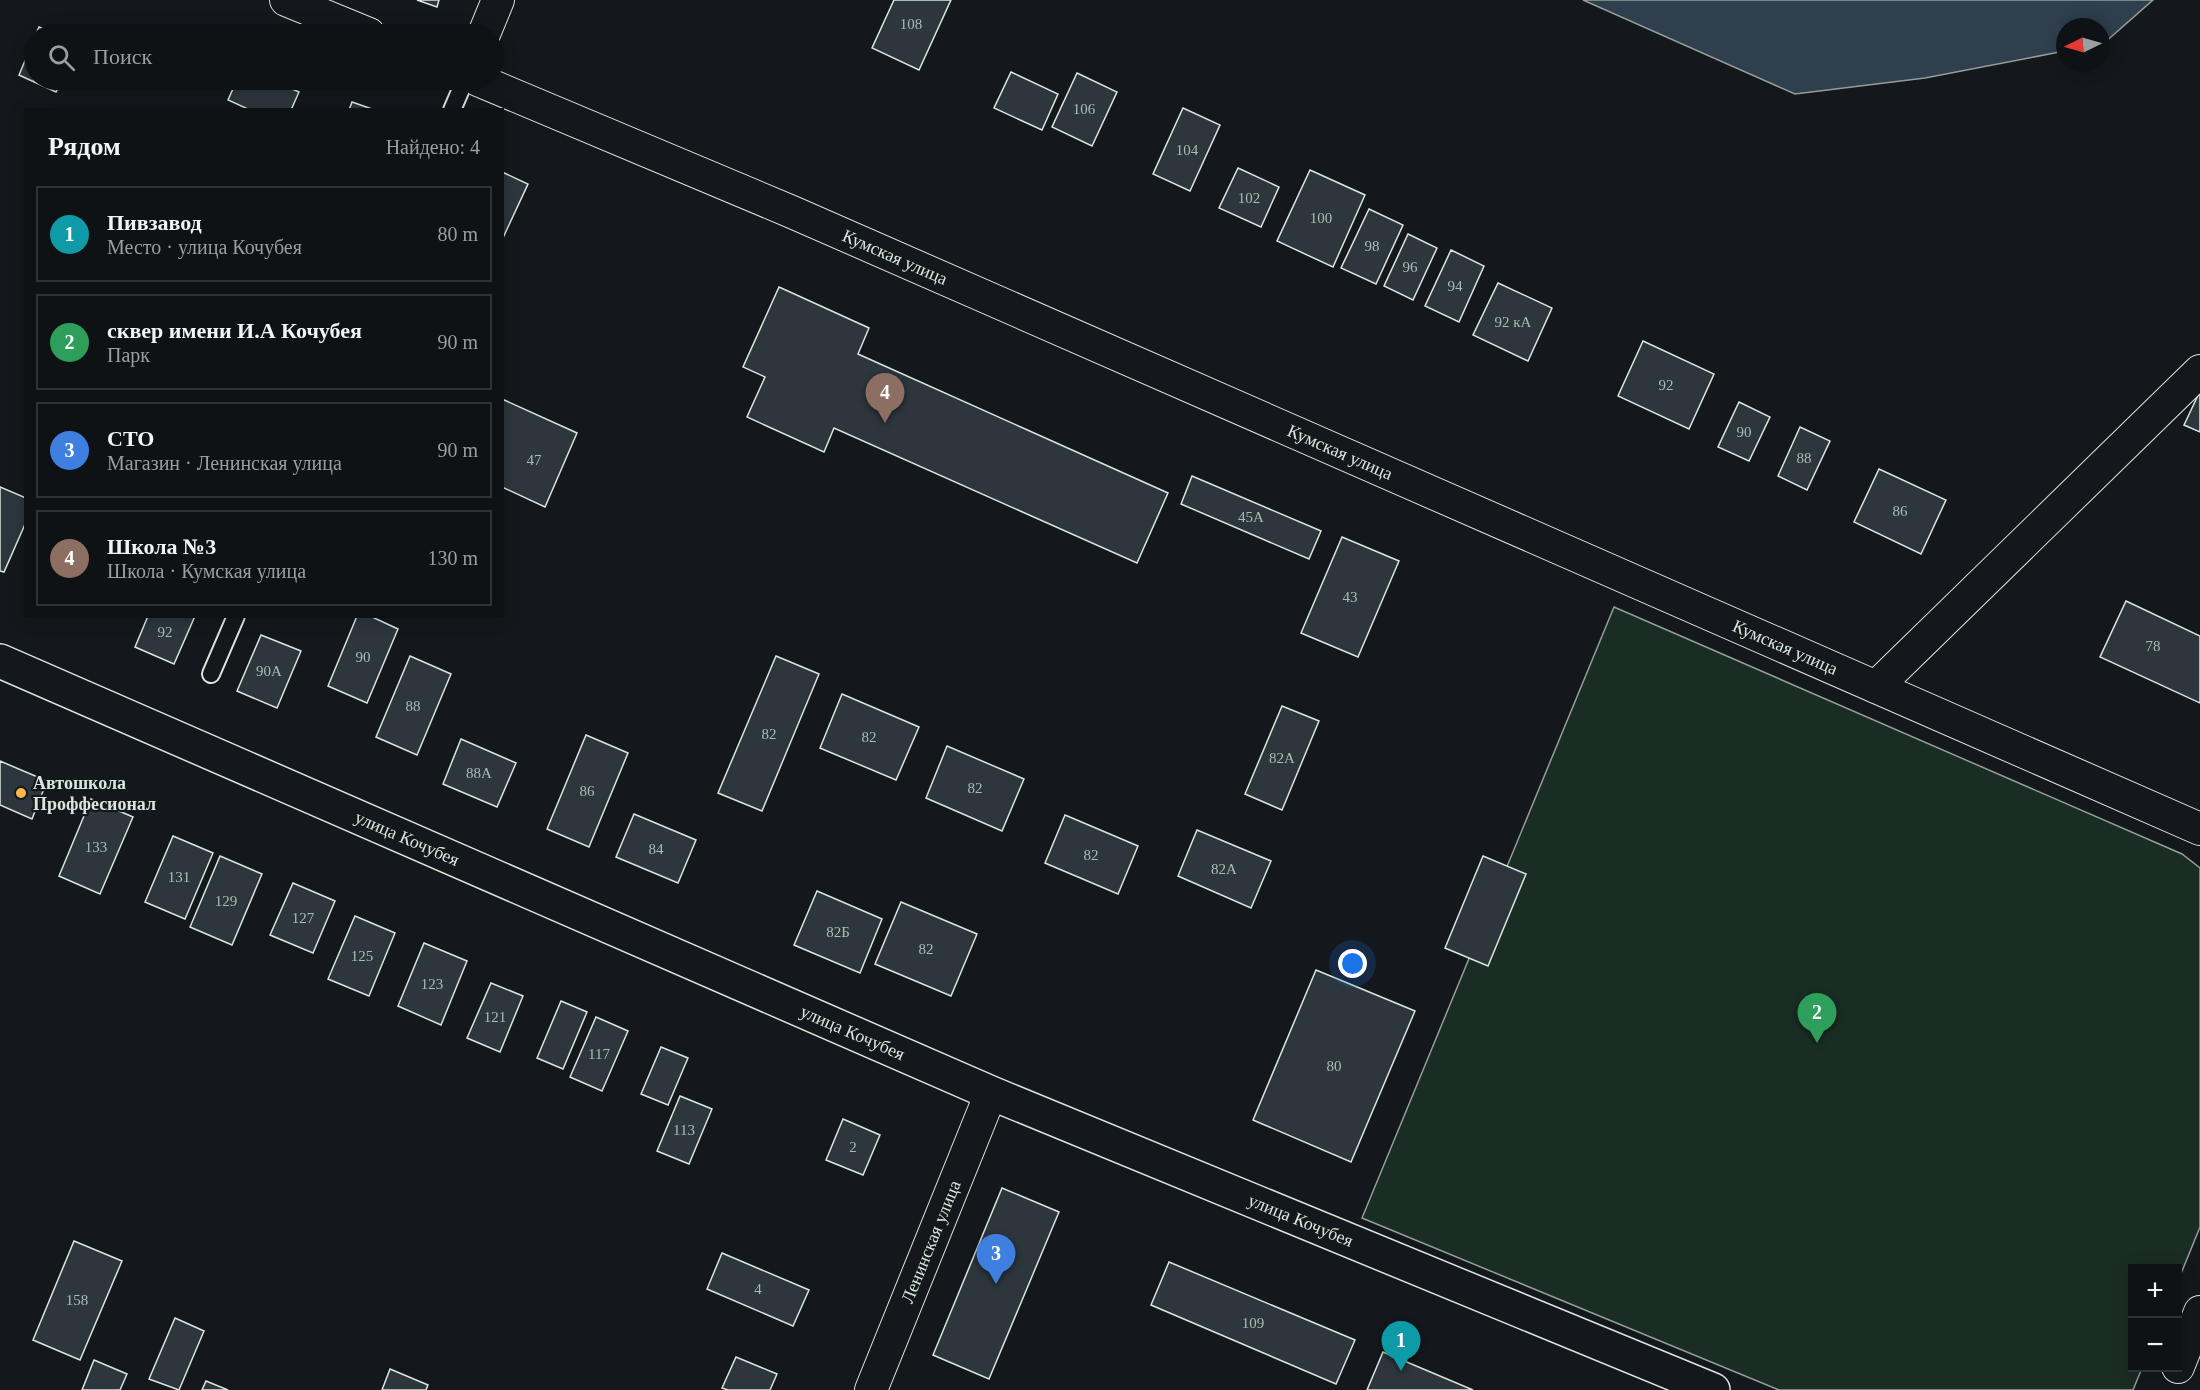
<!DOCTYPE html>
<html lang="ru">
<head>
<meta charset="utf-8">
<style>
	:root { --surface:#0f1215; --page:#181b1e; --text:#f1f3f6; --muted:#9b9ea0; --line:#2f3234; --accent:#ffb74d }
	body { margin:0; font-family:"Times New Roman",serif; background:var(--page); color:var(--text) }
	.controls { position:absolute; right:18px; bottom:18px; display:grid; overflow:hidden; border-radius:0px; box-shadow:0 3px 15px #0003 }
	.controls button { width:54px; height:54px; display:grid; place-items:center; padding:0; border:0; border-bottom:2px solid var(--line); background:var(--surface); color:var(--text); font:30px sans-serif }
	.compass { position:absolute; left:2056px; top:18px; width:54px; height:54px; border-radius:50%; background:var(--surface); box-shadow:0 3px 15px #0003; rotate:265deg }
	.you { position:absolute; left:1353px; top:964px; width:21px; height:21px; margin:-15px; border:4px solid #fff; border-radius:50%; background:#1a73e8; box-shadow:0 0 0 9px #1a73e833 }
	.badge { display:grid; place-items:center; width:39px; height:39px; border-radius:50%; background:var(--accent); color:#fff; font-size:20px; font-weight:700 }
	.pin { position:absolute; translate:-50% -50px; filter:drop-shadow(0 2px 3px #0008) }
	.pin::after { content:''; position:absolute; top:32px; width:21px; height:18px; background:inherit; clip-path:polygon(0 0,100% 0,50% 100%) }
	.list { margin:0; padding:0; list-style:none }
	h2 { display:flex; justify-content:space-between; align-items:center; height:78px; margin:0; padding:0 24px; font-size:26px }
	h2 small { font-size:20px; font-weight:400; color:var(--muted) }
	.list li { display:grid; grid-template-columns:39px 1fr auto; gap:18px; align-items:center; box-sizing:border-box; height:96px; margin:0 12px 12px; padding:0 12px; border:2px solid var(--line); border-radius:0px }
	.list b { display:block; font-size:22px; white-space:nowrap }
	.list p { margin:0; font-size:20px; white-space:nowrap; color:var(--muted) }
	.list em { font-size:20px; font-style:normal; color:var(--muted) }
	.icon { flex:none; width:33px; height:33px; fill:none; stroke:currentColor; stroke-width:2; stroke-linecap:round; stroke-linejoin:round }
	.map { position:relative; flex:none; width:2200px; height:1390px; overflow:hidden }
	.search { position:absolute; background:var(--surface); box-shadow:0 3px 15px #0003; left:24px; top:24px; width:480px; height:66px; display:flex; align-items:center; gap:15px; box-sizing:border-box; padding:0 21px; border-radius:33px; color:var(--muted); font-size:22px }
	.panel { position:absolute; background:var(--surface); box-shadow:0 3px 15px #0003; left:24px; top:108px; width:480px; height:510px; border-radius:0px }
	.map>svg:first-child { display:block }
	.green { fill:#1a2d24; stroke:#939e99; stroke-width:1.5 }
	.water { fill:#2f3f4d; stroke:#939e99; stroke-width:1.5 }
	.building { fill:#2c363c; stroke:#d8e6dc; stroke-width:1.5 }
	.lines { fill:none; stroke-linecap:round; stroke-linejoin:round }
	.service-casing { stroke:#d8e6dc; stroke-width:20 }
	.minor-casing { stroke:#d8e6dc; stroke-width:34 }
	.primary-casing { stroke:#d8e6dc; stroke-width:36 }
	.service { stroke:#14181c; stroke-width:16 }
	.minor { stroke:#14181c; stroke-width:32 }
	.primary { stroke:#14181c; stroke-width:33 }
	.poi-dot { fill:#ffb74d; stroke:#14181c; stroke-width:2 }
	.labels { text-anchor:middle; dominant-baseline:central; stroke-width:4.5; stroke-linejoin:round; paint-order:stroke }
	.number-label { font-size:15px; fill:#adbab4 }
	.street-label { font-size:18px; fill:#d8e6dc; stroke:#14181c }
	.poi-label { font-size:18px; font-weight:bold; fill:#d8e6dc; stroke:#14181c; text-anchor:start }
</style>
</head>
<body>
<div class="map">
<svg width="2200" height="1390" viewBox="0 0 2200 1390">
	<rect width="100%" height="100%" fill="#14181c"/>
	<polygon class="green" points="1614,607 2182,854 2200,868 2200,1227 2178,1281 2178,1268 2132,1268 2132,1368 2142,1368 2133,1390 1779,1390 1362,1218"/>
	<polygon class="water" points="1583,0 2153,0 2103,44 2101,27 2065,27 2065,51 1925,78 1795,94"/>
	<g class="building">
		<polygon points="417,0 439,0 437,7"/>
		<polygon points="894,0 951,0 919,70 872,48"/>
		<polygon points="39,27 55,34 36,34"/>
		<polygon points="34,39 34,80 62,80 56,92 19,75"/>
		<polygon points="1011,72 1058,94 1042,130 994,108"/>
		<polygon points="1077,73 1117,92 1092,146 1052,127"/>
		<polygon points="237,80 271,80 299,92 291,110 250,110 228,100"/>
		<polygon points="352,102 375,110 349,110"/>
		<polygon points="1183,108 1220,125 1190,191 1153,174"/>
		<polygon points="1238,168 1279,187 1261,227 1219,208"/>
		<polygon points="1310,170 1365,195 1333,267 1277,241"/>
		<polygon points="502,172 528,184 502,240"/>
		<polygon points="1369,209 1403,225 1376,284 1341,268"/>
		<polygon points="1408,234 1437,248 1413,300 1384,286"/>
		<polygon points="1451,250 1484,266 1459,322 1425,306"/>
		<polygon points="1498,283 1552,308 1528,361 1473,335"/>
		<polygon points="779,287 869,328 858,354 1168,493 1137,563 834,428 824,452 747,417 765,377 743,367"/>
		<polygon points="1643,341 1714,374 1689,429 1618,396"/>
		<polygon points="2200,391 2200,432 2184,425"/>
		<polygon points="502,399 577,433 545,507 502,487"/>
		<polygon points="1739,402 1770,417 1749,461 1718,447"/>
		<polygon points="1800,427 1830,441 1807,490 1778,476"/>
		<polygon points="1879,469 1946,500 1921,554 1854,522"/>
		<polygon points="1192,476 1321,531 1309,559 1181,504"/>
		<polygon points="0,487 26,498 26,522 4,572 0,571"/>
		<polygon points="1342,537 1399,561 1358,657 1301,633"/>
		<polygon points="2126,601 2200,636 2200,703 2100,657"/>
		<polygon points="148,616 195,616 174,664 135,647"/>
		<polygon points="357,616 370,616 398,629 367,703 328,686"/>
		<polygon points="261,635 301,651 277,708 237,691"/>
		<polygon points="410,656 451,674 417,755 376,737"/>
		<polygon points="776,656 819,674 762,811 718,793"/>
		<polygon points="842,694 919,727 896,780 820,748"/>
		<polygon points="1282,706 1319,721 1282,810 1245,794"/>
		<polygon points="586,735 628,753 589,847 547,829"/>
		<polygon points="461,739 516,763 497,807 443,784"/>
		<polygon points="947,746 1024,779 1002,831 926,798"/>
		<polygon points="0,761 47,781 32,819 0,805"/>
		<polygon points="91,799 133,817 100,894 59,876"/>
		<polygon points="634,814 696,840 678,883 616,857"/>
		<polygon points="1065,815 1138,846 1118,894 1045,863"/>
		<polygon points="1197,830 1271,861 1251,908 1178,876"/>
		<polygon points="173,836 213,853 185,919 145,902"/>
		<polygon points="220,856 262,874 232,945 190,927"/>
		<polygon points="1483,856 1526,874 1488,966 1445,948"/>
		<polygon points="293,883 335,901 313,953 270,935"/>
		<polygon points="817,891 882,919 860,973 794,945"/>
		<polygon points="901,902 977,934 951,996 875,964"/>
		<polygon points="355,916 395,933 369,996 328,979"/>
		<polygon points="424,943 467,961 441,1025 398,1006"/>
		<polygon points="1316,970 1415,1011 1351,1162 1253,1120"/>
		<polygon points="491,983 523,996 500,1052 467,1038"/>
		<polygon points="561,1001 587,1012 563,1069 537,1058"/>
		<polygon points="596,1017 628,1031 602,1091 570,1077"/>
		<polygon points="661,1047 688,1058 668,1105 641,1094"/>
		<polygon points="680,1096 712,1109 689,1164 657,1151"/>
		<polygon points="843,1119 880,1135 863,1175 826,1160"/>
		<polygon points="1002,1188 1059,1212 989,1379 933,1355"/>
		<polygon points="74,1241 122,1261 80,1360 33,1340"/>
		<polygon points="722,1253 809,1290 793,1326 707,1289"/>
		<polygon points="1169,1262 1355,1340 1336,1384 1151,1305"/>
		<polygon points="175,1318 204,1331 179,1390 149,1379"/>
		<polygon points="1383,1352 1473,1390 1367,1390"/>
		<polygon points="736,1357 777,1374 770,1390 728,1390 722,1388"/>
		<polygon points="94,1360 127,1374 120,1390 82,1390"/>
		<polygon points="390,1369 428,1385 426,1390 382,1390"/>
		<polygon points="206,1381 228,1390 202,1390"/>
	</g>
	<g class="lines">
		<g class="service-casing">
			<g id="service">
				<polyline points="452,110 465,80"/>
				<polyline points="211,674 236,616"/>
			</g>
		</g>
		<g class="minor-casing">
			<g id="minor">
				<polyline points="286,0 369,34"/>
				<polyline points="484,34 498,0"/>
				<path id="s1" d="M478,80L792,212L2200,829"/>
				<polyline points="1876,687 2200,371"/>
				<polyline points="2178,1367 2200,1312"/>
				<path id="s2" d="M871,1390L991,1093"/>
			</g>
		</g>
		<g class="primary-casing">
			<g id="primary">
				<path id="s3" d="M0,661L991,1093L1713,1390"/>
			</g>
		</g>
		<use href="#service" class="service"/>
		<use href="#minor" class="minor"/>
		<use href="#primary" class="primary"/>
	</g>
	<circle class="poi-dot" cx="21" cy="793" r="6"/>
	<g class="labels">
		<g class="number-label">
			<text x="911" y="24">108</text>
			<text x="1084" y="109">106</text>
			<text x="1187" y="150">104</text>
			<text x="1249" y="198">102</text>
			<text x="1321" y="218">100</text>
			<text x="1372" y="246">98</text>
			<text x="1410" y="267">96</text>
			<text x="1455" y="286">94</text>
			<text x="1513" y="322">92 кА</text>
			<text x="1666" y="385">92</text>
			<text x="1744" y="432">90</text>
			<text x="1804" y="458">88</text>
			<text x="534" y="460">47</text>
			<text x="1900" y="511">86</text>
			<text x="1251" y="517">45А</text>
			<text x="1350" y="597">43</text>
			<text x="165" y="632">92</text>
			<text x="2153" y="646">78</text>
			<text x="363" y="657">90</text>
			<text x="269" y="671">90А</text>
			<text x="413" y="706">88</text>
			<text x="769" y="734">82</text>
			<text x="869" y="737">82</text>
			<text x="1282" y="758">82А</text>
			<text x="479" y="773">88А</text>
			<text x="975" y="788">82</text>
			<text x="587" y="791">86</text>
			<text x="96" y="847">133</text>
			<text x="656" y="849">84</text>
			<text x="1091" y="855">82</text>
			<text x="1224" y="869">82А</text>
			<text x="179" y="877">131</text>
			<text x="226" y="901">129</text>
			<text x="303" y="918">127</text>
			<text x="838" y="932">82Б</text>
			<text x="926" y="949">82</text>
			<text x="362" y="956">125</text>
			<text x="432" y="984">123</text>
			<text x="495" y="1017">121</text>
			<text x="599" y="1054">117</text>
			<text x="1334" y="1066">80</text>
			<text x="684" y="1130">113</text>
			<text x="853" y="1147">2</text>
			<text x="758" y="1289">4</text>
			<text x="77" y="1300">158</text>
			<text x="1253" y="1323">109</text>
		</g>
		<g class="street-label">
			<text stroke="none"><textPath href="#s1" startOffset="453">Кумская улица</textPath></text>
			<text stroke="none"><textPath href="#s1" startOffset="939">Кумская улица</textPath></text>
			<text stroke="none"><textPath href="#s1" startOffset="1425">Кумская улица</textPath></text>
			<text stroke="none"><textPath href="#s3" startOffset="444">улица Кочубея</textPath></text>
			<text stroke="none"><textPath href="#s3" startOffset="930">улица Кочубея</textPath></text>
			<text stroke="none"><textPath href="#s3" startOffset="1416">улица Кочубея</textPath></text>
			<text stroke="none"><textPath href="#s2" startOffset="160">Ленинская улица</textPath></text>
		</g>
		<g class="poi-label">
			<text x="33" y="783">Автошкола<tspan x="33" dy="21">Проффесионал</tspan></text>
		</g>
	</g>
</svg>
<div class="controls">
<button>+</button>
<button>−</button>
</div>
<svg class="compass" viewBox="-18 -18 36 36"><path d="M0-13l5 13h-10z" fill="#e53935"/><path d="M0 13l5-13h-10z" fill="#9b9ea0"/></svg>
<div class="you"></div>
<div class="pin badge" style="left:1401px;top:1371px;background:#0f9aa8">1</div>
<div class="pin badge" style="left:1817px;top:1043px;background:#2e9e5b">2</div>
<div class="pin badge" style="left:996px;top:1284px;background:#3f7fe0">3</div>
<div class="pin badge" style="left:885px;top:423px;background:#8d6e63">4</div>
<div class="search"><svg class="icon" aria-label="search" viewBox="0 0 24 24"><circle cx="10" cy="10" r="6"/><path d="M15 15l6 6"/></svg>Поиск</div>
<section class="panel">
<h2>Рядом<small>Найдено: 4</small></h2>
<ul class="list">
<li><span class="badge" style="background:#0f9aa8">1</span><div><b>Пивзавод</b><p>Место · улица Кочубея</p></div><em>80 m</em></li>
<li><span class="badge" style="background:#2e9e5b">2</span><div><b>сквер имени И.А Кочубея</b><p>Парк</p></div><em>90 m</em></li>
<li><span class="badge" style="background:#3f7fe0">3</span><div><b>СТО</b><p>Магазин · Ленинская улица</p></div><em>90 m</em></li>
<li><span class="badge" style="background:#8d6e63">4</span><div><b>Школа №3</b><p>Школа · Кумская улица</p></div><em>130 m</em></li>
</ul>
</section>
</div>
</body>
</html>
